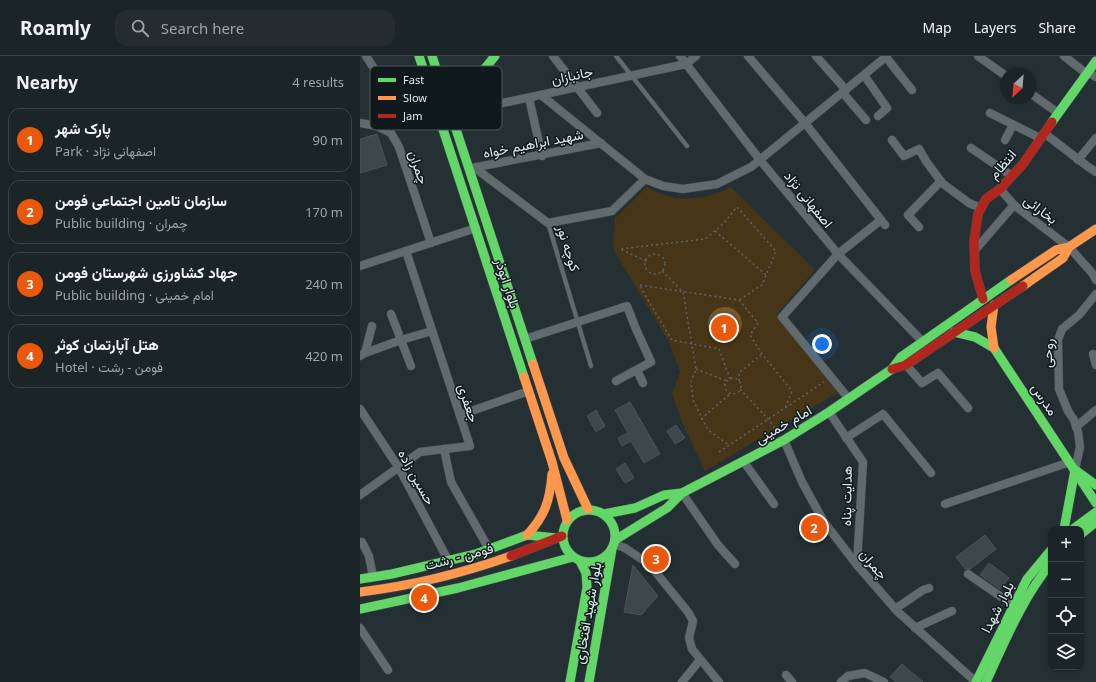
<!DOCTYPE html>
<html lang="en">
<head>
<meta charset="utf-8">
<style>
	:root { --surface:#1b2426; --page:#242c2e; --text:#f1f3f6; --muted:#a0a4a7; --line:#394143; --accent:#ea580c }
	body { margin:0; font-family:"Noto Sans",Vazirmatn,sans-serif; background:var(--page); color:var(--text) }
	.controls { position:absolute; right:12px; bottom:12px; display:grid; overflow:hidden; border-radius:8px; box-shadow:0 1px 3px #0004 }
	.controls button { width:36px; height:36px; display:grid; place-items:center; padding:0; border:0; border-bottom:1px solid var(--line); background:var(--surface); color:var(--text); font:20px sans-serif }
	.compass { position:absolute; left:640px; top:12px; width:36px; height:36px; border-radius:50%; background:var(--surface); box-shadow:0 1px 3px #0004; rotate:206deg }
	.you { position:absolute; left:462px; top:288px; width:14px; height:14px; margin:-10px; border:3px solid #fff; border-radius:50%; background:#1a73e8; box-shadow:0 0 0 6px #1a73e833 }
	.badge { display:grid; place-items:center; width:26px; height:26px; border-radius:50%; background:var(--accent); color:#fff; font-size:13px; font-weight:700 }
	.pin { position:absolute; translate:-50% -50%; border:2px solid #fff; box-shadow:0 1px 4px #0006 }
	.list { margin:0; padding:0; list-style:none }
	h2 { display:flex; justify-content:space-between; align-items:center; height:52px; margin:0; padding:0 16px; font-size:17px }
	h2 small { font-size:13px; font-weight:400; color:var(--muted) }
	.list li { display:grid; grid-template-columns:26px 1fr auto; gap:12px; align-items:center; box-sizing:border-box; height:64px; margin:0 8px 8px; padding:0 8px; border:1px solid var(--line); border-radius:12px }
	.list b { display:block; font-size:15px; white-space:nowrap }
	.list p { margin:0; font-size:13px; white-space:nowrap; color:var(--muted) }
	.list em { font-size:13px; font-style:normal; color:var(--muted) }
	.icon { flex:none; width:22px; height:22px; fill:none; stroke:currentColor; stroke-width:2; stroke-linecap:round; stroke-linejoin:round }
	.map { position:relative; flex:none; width:736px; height:626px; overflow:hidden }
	header { display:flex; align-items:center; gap:24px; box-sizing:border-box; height:56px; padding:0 20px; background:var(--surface); border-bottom:1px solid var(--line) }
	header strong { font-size:19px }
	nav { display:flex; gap:22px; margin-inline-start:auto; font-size:14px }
	.search { width:280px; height:36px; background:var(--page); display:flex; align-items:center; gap:10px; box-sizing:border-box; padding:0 14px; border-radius:12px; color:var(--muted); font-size:15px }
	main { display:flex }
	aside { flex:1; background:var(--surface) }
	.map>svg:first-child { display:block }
	.green { fill:#473518 }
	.water { fill:#77592c }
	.building { fill:#3e484a; stroke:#495456 }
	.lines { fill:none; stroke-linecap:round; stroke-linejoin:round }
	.lane-casing { stroke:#444e51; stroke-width:5 }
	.street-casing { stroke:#444e51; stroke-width:9 }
	.fast-casing { stroke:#444e51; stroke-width:10 }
	.slow-casing { stroke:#444e51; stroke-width:10 }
	.jam-casing { stroke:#444e51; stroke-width:10 }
	.path { stroke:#5e6669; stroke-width:1.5; stroke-dasharray:2 3; stroke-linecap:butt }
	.lane { stroke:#616b6d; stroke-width:4 }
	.street { stroke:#616b6d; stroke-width:8 }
	.fast { stroke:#63d668; stroke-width:9 }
	.slow { stroke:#ff974d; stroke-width:9 }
	.jam { stroke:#b3261e; stroke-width:9 }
	.labels { text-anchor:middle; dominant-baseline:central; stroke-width:3; stroke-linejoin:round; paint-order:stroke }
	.street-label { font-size:14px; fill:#dfecef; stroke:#101a1c }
	.key { fill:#101a1c; stroke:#4e595b; stroke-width:1 }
	.key-label { font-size:11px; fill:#dfecef }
</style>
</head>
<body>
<header>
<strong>Roamly</strong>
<div class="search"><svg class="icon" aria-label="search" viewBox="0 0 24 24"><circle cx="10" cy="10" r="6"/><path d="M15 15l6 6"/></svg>Search here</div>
<nav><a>Map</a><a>Layers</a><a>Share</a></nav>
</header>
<main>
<aside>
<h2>Nearby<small>4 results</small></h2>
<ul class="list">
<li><span class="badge">1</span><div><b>پارک شهر</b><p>Park · اصفهانی نژاد</p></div><em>90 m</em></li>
<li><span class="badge">2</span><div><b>سازمان تامین اجتماعی فومن</b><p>Public building · چمران</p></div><em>170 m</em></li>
<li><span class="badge">3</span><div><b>جهاد کشاورزی شهرستان فومن</b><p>Public building · امام خمینی</p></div><em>240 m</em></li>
<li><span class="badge">4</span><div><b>هتل آپارتمان کوثر</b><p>Hotel · فومن - رشت</p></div><em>420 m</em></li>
</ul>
</aside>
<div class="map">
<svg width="736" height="626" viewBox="0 0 736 626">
	<rect width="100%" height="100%" fill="#243033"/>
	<path class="green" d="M287,131C315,148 343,145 371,131L455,214L417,258L459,309L479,336L345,415L322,366L312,338L320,316L309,286L254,195L253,184L255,162Z"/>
	<circle class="water" cx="365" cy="268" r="17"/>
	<g class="building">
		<polygon points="17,78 27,109 0,117 0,83"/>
		<polygon points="270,346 300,398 284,407 271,385 262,390 258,382 268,377 255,354"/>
		<polygon points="236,354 245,370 236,376 227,360"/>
		<polygon points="316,369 325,382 315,388 307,375"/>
		<polygon points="265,407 274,422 265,427 256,413"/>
		<polygon points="625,479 636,493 610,513 605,513 596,501"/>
		<polygon points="629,507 649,522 640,533 620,519"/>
		<polygon points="273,509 298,540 281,559 264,556"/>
		<polygon points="542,608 563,626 536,626 530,621"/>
	</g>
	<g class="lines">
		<g class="lane-casing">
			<g id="lane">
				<polyline points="256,0 327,90"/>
				<polyline points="188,167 231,310"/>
			</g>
		</g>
		<g class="street-casing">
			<g id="street">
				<polyline points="6,0 24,28 40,42 70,32"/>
				<polyline points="193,0 237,57"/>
				<polyline points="320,0 400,104 478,198 562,285"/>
				<polyline points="388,0 445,67 525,169"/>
				<polyline points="456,0 486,34"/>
				<polyline points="525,0 552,34"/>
				<polyline points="618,0 646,20"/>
				<polyline points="704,0 727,18"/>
				<polyline points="728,16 736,21"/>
				<polyline points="504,19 527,52 518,60"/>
				<polyline points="483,37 506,64"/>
				<polyline points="670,37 698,57"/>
				<polyline points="181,39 285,123 303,130 323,133 357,128 391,111 527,0"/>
				<polyline points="169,42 182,100"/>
				<polyline points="630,57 680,82"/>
				<polyline points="91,58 326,8 336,0"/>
				<polyline points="0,67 17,70 31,77 39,91 71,187"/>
				<polyline points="684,77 727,110 736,116"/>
				<polyline points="532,84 544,100 559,93 566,105 582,127 609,147 621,152"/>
				<polyline points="645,84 653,69"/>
				<polyline points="611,92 652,120"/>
				<polyline points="718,104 736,82"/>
				<polyline points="112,112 241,87"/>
				<polyline points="115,112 188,167 252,155 285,123"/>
				<polyline points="640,133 654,149 709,191 733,218 736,224"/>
				<polyline points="559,171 548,159 581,125"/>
				<polyline points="615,194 654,149"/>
				<polyline points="0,210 116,172"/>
				<polyline points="31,258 51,310"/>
				<polyline points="165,283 267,250 276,273 291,306 256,325"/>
				<polyline points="5,297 12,270"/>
				<polyline points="733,298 736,309"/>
				<polyline points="0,300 5,297 41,284 72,275"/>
				<polyline points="546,309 562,327 578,317 608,352"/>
				<polyline points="277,314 283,327"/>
				<polyline points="489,343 422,261 478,198 521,164"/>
				<polyline points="0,353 39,412 88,504"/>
				<polyline points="469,356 503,406 497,509"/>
				<polyline points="100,359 169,335"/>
				<polyline points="716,371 736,354"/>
				<polyline points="486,382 523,358 571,417"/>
				<polyline points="424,384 442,426 464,466 497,509 538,556 616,626"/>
				<polyline points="84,393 91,426 129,493"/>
				<polyline points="384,406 414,448"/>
				<polyline points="715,414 720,391 718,376 714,364 708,355 699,333 698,284 702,273 719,259 736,238"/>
				<polyline points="322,437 358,489 375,508"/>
				<polyline points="0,439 60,396 110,390 46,195"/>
				<polyline points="585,448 710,406"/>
				<polyline points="0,486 2,486 9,500 13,521"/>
				<polyline points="254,488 265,492 289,508 328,556 333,565 329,582 332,593 359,626"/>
				<polyline points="608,518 653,549"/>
				<polyline points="535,553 563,534 569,532"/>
				<polyline points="0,572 28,614"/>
				<polyline points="555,572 592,555"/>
				<polyline points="426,619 432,626"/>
				<polyline points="322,626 340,604"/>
				<polyline points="481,626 488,620 505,617 524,626"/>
			</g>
		</g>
		<g class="fast-casing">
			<g id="fast">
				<polyline points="59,0 164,321"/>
				<polyline points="72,0 173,308"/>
				<polyline points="90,55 135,0"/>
				<polyline points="692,66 736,5"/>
				<polyline points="594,276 615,281 634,292 736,447"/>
				<circle cx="229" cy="480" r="26"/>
				<polyline points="244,458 275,452 304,439 322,437"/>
				<polyline points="704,473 715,414 736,429"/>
				<polyline points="713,473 736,456"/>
				<polyline points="721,478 736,466"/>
				<polyline points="255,484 307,452 322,437 424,384 469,356 532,313 541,301 651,224"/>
				<polyline points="0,523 32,518 116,498 167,479 196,482"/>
				<polyline points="0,553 98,532 213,501"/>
				<polyline points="210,626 227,531 226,517 220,505"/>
				<polyline points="229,626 252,493"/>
				<polyline points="616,626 667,523 691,494"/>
				<path d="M626,626C645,585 662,543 691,507"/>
			</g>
		</g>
		<g class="slow-casing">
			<g id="slow">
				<polyline points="651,224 696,194 709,191 736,173"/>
				<polyline points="663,230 703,202 709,191"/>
				<polyline points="634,249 631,271 634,292"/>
				<polyline points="173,308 204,402 228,453"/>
				<polyline points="164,321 192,406 207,464"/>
				<path d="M167,479C185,460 190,444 192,418"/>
				<path d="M0,536C51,530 103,517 151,500"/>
			</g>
		</g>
		<g class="jam-casing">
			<g id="jam">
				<polyline points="623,243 615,215 614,185 618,158 626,143 640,133 663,108 692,66"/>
				<polyline points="532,313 546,309 663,230"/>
				<polyline points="151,500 202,480"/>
			</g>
		</g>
		<g class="path">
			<polyline points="355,175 406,219"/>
			<circle cx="295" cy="208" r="10"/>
			<polyline points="286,205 260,193 345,183 364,167 377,151 416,195 402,229 379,244"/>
			<polyline points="302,215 323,236 336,313 331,326 333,344 348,374 369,389"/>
			<polyline points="336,313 367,325"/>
			<circle cx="373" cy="330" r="8"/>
			<polyline points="370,323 359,293 312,284 279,229 379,244 398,267 390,279 402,298 432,335 425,352"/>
			<polyline points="379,325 379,317 402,298"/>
			<polyline points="380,333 408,363 418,376"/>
			<polyline points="341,363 370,338"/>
			<polyline points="359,396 464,326"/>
		</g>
		<use href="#lane" class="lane"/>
		<use href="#street" class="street"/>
		<use href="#fast" class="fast"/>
		<use href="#slow" class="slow"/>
		<use href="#jam" class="jam"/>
	</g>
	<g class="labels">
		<g class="street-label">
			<text transform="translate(212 19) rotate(-12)">جانبازان</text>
			<text transform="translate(173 87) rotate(-11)">شهید ابراهیم خواه</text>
			<text transform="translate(642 108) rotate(-49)">انتظام</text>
			<text transform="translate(59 111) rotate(71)">چمران</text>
			<text transform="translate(449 143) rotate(51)">اصفهانی نژاد</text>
			<text transform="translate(681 153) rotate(37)">بخارائی</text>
			<text transform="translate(209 192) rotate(73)">کوچه نور</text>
			<text transform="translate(148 227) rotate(72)">بلوار ابوذر</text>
			<text transform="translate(687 297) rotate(-86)">روحی</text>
			<text transform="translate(685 343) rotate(56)">مدرس</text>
			<text transform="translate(109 347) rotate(72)">جعفری</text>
			<text transform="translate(423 368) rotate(-30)">امام خمینی</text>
			<text transform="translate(57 421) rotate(61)">حسین زاده</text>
			<text transform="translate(486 440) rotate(-89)">هدایت پناه</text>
			<text transform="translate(99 500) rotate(-15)">فومن - رشت</text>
			<text transform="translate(514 508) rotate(50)">چمران</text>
			<text transform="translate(637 551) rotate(-63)">بلوار شهدا</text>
			<text transform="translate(227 557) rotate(-80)">بلوار شهید افتخاری</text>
		</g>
	</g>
	<rect x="10" y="10" width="132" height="64" rx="6" class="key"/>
	<rect x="18" y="22" width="18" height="4" fill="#63d668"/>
	<rect x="18" y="40" width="18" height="4" fill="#ff974d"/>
	<rect x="18" y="58" width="18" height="4" fill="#b3261e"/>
	<g class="key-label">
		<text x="43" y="28">Fast</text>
		<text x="43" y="46">Slow</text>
		<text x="43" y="64">Jam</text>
	</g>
</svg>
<div class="controls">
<button>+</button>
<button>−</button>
<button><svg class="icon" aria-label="locate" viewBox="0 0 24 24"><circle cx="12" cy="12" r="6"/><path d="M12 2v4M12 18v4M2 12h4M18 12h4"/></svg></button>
<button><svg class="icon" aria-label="layers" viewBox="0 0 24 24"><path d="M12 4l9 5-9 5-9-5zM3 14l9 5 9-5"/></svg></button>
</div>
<svg class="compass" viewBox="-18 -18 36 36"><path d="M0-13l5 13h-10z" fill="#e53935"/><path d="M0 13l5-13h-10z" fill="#a0a4a7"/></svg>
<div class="you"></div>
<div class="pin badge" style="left:364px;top:272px">1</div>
<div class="pin badge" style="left:454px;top:472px">2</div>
<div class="pin badge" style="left:296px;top:503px">3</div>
<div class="pin badge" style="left:64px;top:542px">4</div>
</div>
</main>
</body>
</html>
